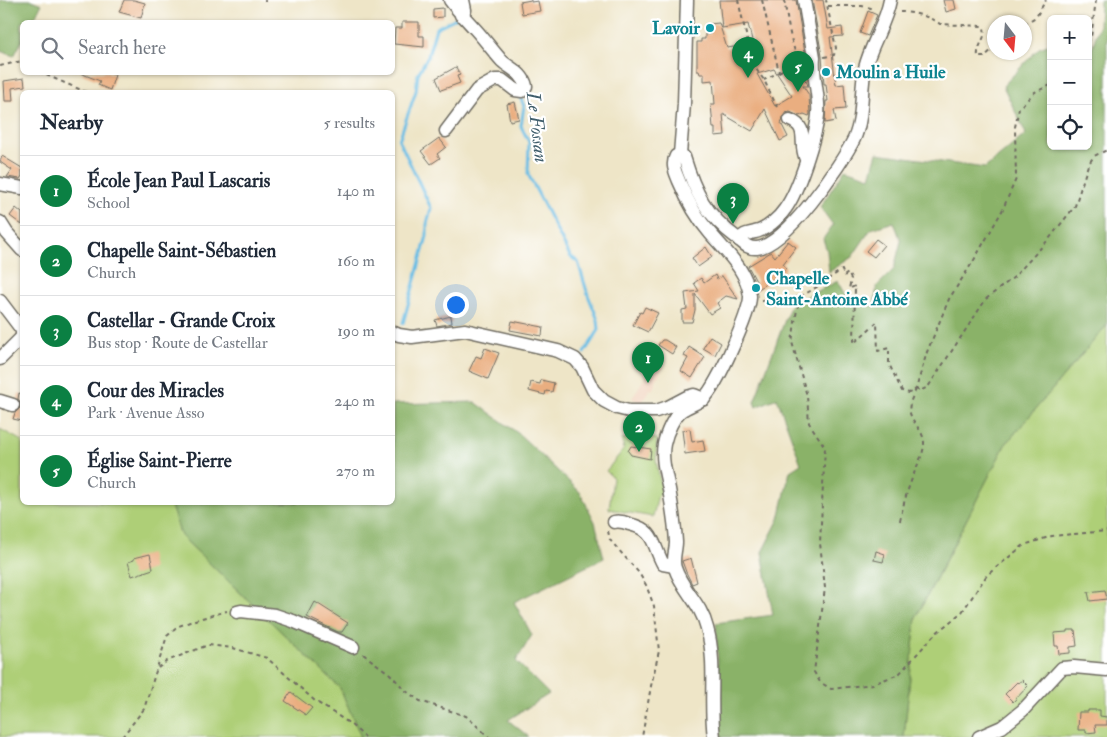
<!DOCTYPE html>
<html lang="en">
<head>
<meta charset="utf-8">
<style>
	:root { --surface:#fff; --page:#f6f6f7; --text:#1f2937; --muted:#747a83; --line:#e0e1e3; --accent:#0b8043 }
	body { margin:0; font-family:"IM FELL Double Pica",serif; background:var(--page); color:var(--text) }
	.controls { position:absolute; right:15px; top:15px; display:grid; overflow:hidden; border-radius:8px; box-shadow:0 1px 4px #0004 }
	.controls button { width:45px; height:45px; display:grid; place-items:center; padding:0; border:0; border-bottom:1px solid var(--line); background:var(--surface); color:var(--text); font:25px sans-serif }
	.compass { position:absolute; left:987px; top:15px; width:45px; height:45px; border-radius:50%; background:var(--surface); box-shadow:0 1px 4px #0004; rotate:164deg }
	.you { position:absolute; left:455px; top:304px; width:18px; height:18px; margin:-12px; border:4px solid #fff; border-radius:50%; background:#1a73e8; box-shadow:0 0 0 8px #1a73e833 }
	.badge { display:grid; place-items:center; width:32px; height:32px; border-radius:50%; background:var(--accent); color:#fff; font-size:16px; font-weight:700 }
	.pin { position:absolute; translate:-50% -41px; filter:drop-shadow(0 1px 2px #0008) }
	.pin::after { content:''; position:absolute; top:26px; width:18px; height:15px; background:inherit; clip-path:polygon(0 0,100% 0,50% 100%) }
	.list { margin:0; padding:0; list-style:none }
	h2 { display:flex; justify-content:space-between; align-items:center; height:65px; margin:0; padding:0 20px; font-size:21px }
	h2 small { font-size:16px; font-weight:400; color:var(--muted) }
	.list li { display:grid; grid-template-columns:32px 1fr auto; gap:15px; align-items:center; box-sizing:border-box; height:70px; padding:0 20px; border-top:1px solid var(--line) }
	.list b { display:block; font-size:19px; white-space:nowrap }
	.list p { margin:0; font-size:16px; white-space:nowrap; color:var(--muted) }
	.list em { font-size:16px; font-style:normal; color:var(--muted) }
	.icon { flex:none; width:28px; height:28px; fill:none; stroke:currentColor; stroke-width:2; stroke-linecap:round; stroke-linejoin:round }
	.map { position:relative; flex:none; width:1107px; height:737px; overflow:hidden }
	.search { position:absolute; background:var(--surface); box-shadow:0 1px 4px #0004; left:20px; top:20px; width:375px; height:55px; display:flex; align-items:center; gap:12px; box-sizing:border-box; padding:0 18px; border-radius:8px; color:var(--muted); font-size:19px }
	.panel { position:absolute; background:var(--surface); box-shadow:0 1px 4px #0004; left:20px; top:90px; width:375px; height:415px; border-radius:8px }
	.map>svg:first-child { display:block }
	.built { fill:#f2d4be }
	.green { fill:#aecf77; stroke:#6c7d51 }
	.forest { fill:#8ab268; stroke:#5a6e4a }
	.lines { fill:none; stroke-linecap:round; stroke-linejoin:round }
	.stream { stroke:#68bde5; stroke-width:3 }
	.building { fill:#eaae80; fill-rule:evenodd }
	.minor-casing { stroke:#6f6c62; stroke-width:15 }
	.path { stroke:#6f6c62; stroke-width:2; stroke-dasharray:4 4; stroke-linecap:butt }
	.minor { stroke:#fff; stroke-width:12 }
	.culture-dot { fill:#0f9aa8; stroke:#fff; stroke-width:2 }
	.labels { text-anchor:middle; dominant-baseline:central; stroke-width:4.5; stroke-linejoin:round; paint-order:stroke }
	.culture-label { font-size:18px; font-weight:bold; fill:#0d838f; stroke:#fff; text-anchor:start }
	.water-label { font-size:19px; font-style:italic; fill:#405e6c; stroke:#fff }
</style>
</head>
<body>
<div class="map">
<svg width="1107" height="737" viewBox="0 0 1107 737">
	<rect width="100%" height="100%" fill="#fff"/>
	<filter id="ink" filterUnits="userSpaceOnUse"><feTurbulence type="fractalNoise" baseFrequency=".02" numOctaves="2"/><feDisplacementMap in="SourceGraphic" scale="10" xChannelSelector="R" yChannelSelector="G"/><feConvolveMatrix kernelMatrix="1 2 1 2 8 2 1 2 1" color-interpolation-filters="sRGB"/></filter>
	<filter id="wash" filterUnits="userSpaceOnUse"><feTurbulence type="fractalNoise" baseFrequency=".0096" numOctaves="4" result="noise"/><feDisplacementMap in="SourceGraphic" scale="20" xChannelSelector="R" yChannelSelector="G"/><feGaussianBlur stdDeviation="1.12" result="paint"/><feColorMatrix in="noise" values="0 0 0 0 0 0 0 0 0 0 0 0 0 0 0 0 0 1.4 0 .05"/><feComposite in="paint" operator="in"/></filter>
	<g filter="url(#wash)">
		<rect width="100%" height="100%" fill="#eee5c7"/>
		<polygon class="built" points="655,361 663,367 655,382 656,383 652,390 650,389 641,404 632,398"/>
		<g class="green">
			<polygon points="1107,325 1107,737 904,737 916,618 1005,445"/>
			<polygon points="0,429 22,441 22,502 170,503 181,536 340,688 361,737 0,737"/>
			<polygon points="646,437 657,439 656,461 663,494 658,495 653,517 609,509 613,478 606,471 624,449 622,439"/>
		</g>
		<g class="forest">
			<polygon points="0,0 31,0 42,4 32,22 22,22 22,41 14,56 0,51"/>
			<polygon points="1100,0 1107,0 1107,325 1005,445 916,617 904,737 721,737 716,623 773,615 762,552 779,519 790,471 801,464 777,398 756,407 754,402 791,304 838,281 849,300 874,306 877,286 894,269 901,241 894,222 871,229 852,257 829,272 827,251 823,239 833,225 820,207 845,169 870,177 877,153 985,168 1026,134 1003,86 1039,48 1051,44 1051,146 1088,146 1088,61 1099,26"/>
			<polygon points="475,402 519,434 580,492 595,522 604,558 514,602 532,635 516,661 549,694 508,720 529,737 361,737 340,688 181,536 170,503 392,502 393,404"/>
		</g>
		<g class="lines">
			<g class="stream">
				<polyline points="519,94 524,106 521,126 529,142 528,174 570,256 578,262 588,295 598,320 599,330 584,353"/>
				<polyline points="403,323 427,236 427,224 431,208 399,140 416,91 418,74 428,56 436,28 456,18"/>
			</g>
		</g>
		<g id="blocks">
			<g class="building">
				<polygon points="124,0 134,0 145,3 141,18 119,12"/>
				<polygon points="531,0 531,2 538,1 540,11 522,14 520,2"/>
				<path d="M719,0H796L806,58V59L794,62L807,83L808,86H803L809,95L810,114L809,116L804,114L799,116L790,112L785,113L783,117L782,122L781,123L788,137L780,141L765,109L752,131L723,114L725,135L715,136V128H713L711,104H715L713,80L704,81V74H700L699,71H697V42H701V39H705V34H710L709,24L719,23L727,48L753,44L748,24L722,28ZM774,69L792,96L775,106L757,74Z"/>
				<polygon points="812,0 823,0 828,29 842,27 843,36 830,37 836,85 844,84 846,109 834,110 836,121 825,123 826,101 828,101 826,84 824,84 822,56"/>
				<polygon points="943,0 954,0 956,9 946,12"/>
				<polygon points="443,8 443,17 433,18 433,9"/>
				<polygon points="868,11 877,15 868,36 860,33"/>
				<polygon points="402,22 419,22 419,36 424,36 424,47 394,44 395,28 402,28"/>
				<polygon points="456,67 460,75 457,76 460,83 441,90 436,78"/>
				<polygon points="107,72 115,75 110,90 98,85 100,81 80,73"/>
				<polygon points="24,78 25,86 12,88 13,101 5,101 4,81"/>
				<polygon points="515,102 519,119 510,121 507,104"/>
				<polygon points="439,138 446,147 437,154 440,158 431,164 421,151"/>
				<polygon points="2,156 22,168 22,176 20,179 7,177 12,170 0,162"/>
				<polygon points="16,208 22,213 22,225 10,216"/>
				<polygon points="876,239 884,245 874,257 866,251"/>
				<polygon points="788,241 796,247 783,264 786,268 781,274 757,290 756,281 748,266 771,252 775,257"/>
				<polygon points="706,247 712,257 698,267 692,258"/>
				<polygon points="715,275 717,279 722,276 738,299 726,296 717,303 720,308 710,314 695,294 695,310 692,322 682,322 682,310 687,309 685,293 699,291 694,283 701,278 704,283"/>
				<polygon points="645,307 658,313 648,332 633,325 640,312 642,313"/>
				<polygon points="451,316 452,323 437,326 435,320"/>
				<polygon points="512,321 543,327 542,336 510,330"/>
				<polygon points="710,336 721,343 715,355 703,348"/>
				<polygon points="662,340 665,340 676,347 672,354 658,345"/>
				<polygon points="689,347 705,357 692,378 681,371 688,358 684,356"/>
				<polygon points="485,348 499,353 488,379 469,371 476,356 481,358"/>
				<polygon points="541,380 554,383 552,392 546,391 545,395 529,391 531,382 540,384"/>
				<polygon points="19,393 22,394 22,421 13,419 15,413 21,407 21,403 18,399"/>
				<polygon points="690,429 692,442 703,440 705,451 685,454 682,430"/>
				<polygon points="631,446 651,449 650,459 631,455 628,451"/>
				<polygon points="876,551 885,554 883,562 874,560"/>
				<polygon points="150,554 153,569 132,576 128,562 134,560 134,558"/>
				<polygon points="691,558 697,582 692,584 686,572 682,561"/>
				<polygon points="1105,590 1107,599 1090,601 1088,592"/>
				<polygon points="315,602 348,623 342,632 338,632 307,617"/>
				<polygon points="1067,630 1075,630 1077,646 1070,647 1070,653 1059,654 1058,646 1055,646 1054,633 1067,632"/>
				<polygon points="1022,680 1028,686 1013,702 1005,694 1017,682 1018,683"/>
				<polygon points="291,692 312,708 306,715 285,701"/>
				<polygon points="1088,710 1100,710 1100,716 1107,717 1107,725 1095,725 1096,732 1086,733 1086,730 1078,730 1079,712 1088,712"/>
			</g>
		</g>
	</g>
	<g filter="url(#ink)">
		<use href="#blocks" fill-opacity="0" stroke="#6f6c62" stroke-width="1"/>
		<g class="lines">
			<g class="minor-casing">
				<g id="minor">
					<polyline points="461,15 465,10 463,0"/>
					<path d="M790,120C810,128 798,143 806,159"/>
					<path d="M446,131L477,90L495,80H502L515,90L522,91L526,86C523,73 511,69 502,61C493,51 485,40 476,30C467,20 458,11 450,0"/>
					<path d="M680,154L676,156C671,165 676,173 679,181C687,200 697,218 710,233C726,252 747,270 750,296C751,311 716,388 704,398C698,403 690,405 684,409C674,414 666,434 664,444C661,459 666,475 669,489C672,506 675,524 676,542C676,550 672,560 675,568C682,590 701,603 707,628C717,663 709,701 714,737"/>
					<path d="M680,154L684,157C695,193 706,215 737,238C743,243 748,249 757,248C786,245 841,165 854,139C864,117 860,91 865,68C871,44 886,23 890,0"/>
					<polyline points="680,154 684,104 687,0"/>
					<polyline points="0,184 22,188"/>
					<polyline points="0,222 7,233 22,250"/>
					<path d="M739,240C744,233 748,234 755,232C766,230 779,218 785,209C798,192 816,136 818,115C820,96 812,77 814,57L804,0"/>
					<polyline points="0,301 22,330 22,336"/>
					<polyline points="392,332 399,335 412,337 465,330 558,351 575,359 582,367 593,390 604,401 617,408 629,411 656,411 668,407 687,397 694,395 704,399"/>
					<polyline points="0,359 22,337"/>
					<polyline points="0,401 13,405"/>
					<path d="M614,522C619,521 624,522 629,524C655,530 652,543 663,564L674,566"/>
					<polyline points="237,612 241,611 275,615 293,621 353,647"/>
					<polyline points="979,737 1002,727 1023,710 1062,668 1074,667 1107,670"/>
				</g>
			</g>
			<g class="path">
				<polyline points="738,0 748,43 756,69 764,80 777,107"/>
				<polyline points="762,0 779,72 764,80"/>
				<path d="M784,0C788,21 790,47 802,65"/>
				<polyline points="265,2 265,0"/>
				<polyline points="828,6 862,6 875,9"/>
				<path d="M900,12C913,12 929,16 940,24L983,26C989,37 976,45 978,57H984L994,48"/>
				<polyline points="1024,24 1036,17 1046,0"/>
				<polyline points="1088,43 1091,37 1096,0"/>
				<polyline points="824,57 834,55 836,48 826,0"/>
				<polyline points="0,66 22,61"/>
				<polyline points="39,72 86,92"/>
				<polyline points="779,72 795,62 801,70 804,71"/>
				<polyline points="1051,85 1035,92 1019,108 1015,127 1016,179 1002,211 974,260 949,299 927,352 916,389 920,391 928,387 986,299 1014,277 1049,239 1075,206 1088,165 1094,156 1107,150"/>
				<polyline points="799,296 792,342 807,396 809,423 825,447 820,543 825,588 814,672 820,682 831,689 873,684 899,674 935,634 962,612 987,575 1024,545 1052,536 1107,531"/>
				<path d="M761,301H764C776,294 785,300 798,297C809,294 831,276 842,270L844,276L848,273L851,279L849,289L855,286L854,343L877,322L878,351L889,348V364L902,391L909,393L916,389"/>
				<path d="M900,521C903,505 907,491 913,476C917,465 924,454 924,443C924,428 906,420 910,404C911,399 914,394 916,389"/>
				<polyline points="608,531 610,540 639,573 646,585 654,606 659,651 651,686 642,737"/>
				<polyline points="363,654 390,674 406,691 420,701 466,716 489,737"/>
				<polyline points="158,668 167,661 208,645 233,648 267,658 315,701 349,723 365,737"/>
				<polyline points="122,737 144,709 167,636 179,626 195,620 227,611"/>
			</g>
			<use href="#minor" class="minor"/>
		</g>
	</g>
	<g class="culture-dot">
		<circle cx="710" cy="28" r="5"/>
		<circle cx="826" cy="72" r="5"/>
		<circle cx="756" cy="288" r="5"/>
	</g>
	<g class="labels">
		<g class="culture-label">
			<text x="700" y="28" text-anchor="end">Lavoir</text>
			<text x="836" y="72">Moulin a Huile</text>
			<text x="766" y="278">Chapelle<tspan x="766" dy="21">Saint-Antoine Abbé</tspan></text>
		</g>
		<g class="water-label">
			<text transform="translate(537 127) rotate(83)">Le Fossan</text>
		</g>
	</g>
</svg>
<div class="controls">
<button>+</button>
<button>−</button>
<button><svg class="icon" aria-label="locate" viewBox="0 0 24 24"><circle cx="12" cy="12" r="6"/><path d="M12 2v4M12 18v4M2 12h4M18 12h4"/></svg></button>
</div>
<svg class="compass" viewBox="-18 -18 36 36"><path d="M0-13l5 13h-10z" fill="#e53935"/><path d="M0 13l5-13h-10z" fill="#747a83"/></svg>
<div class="you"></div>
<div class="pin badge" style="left:648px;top:383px">1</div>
<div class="pin badge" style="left:639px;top:452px">2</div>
<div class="pin badge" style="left:733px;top:224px">3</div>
<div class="pin badge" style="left:748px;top:78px">4</div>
<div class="pin badge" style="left:798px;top:92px">5</div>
<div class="search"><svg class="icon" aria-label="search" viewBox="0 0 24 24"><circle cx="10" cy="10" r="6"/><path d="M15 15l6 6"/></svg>Search here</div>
<section class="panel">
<h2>Nearby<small>5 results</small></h2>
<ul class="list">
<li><span class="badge">1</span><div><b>École Jean Paul Lascaris</b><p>School</p></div><em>140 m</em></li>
<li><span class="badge">2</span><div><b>Chapelle Saint-Sébastien</b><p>Church</p></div><em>160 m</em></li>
<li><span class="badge">3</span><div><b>Castellar - Grande Croix</b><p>Bus stop · Route de Castellar</p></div><em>190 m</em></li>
<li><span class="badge">4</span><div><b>Cour des Miracles</b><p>Park · Avenue Asso</p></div><em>240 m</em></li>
<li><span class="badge">5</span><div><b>Église Saint-Pierre</b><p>Church</p></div><em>270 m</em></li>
</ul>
</section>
</div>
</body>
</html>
